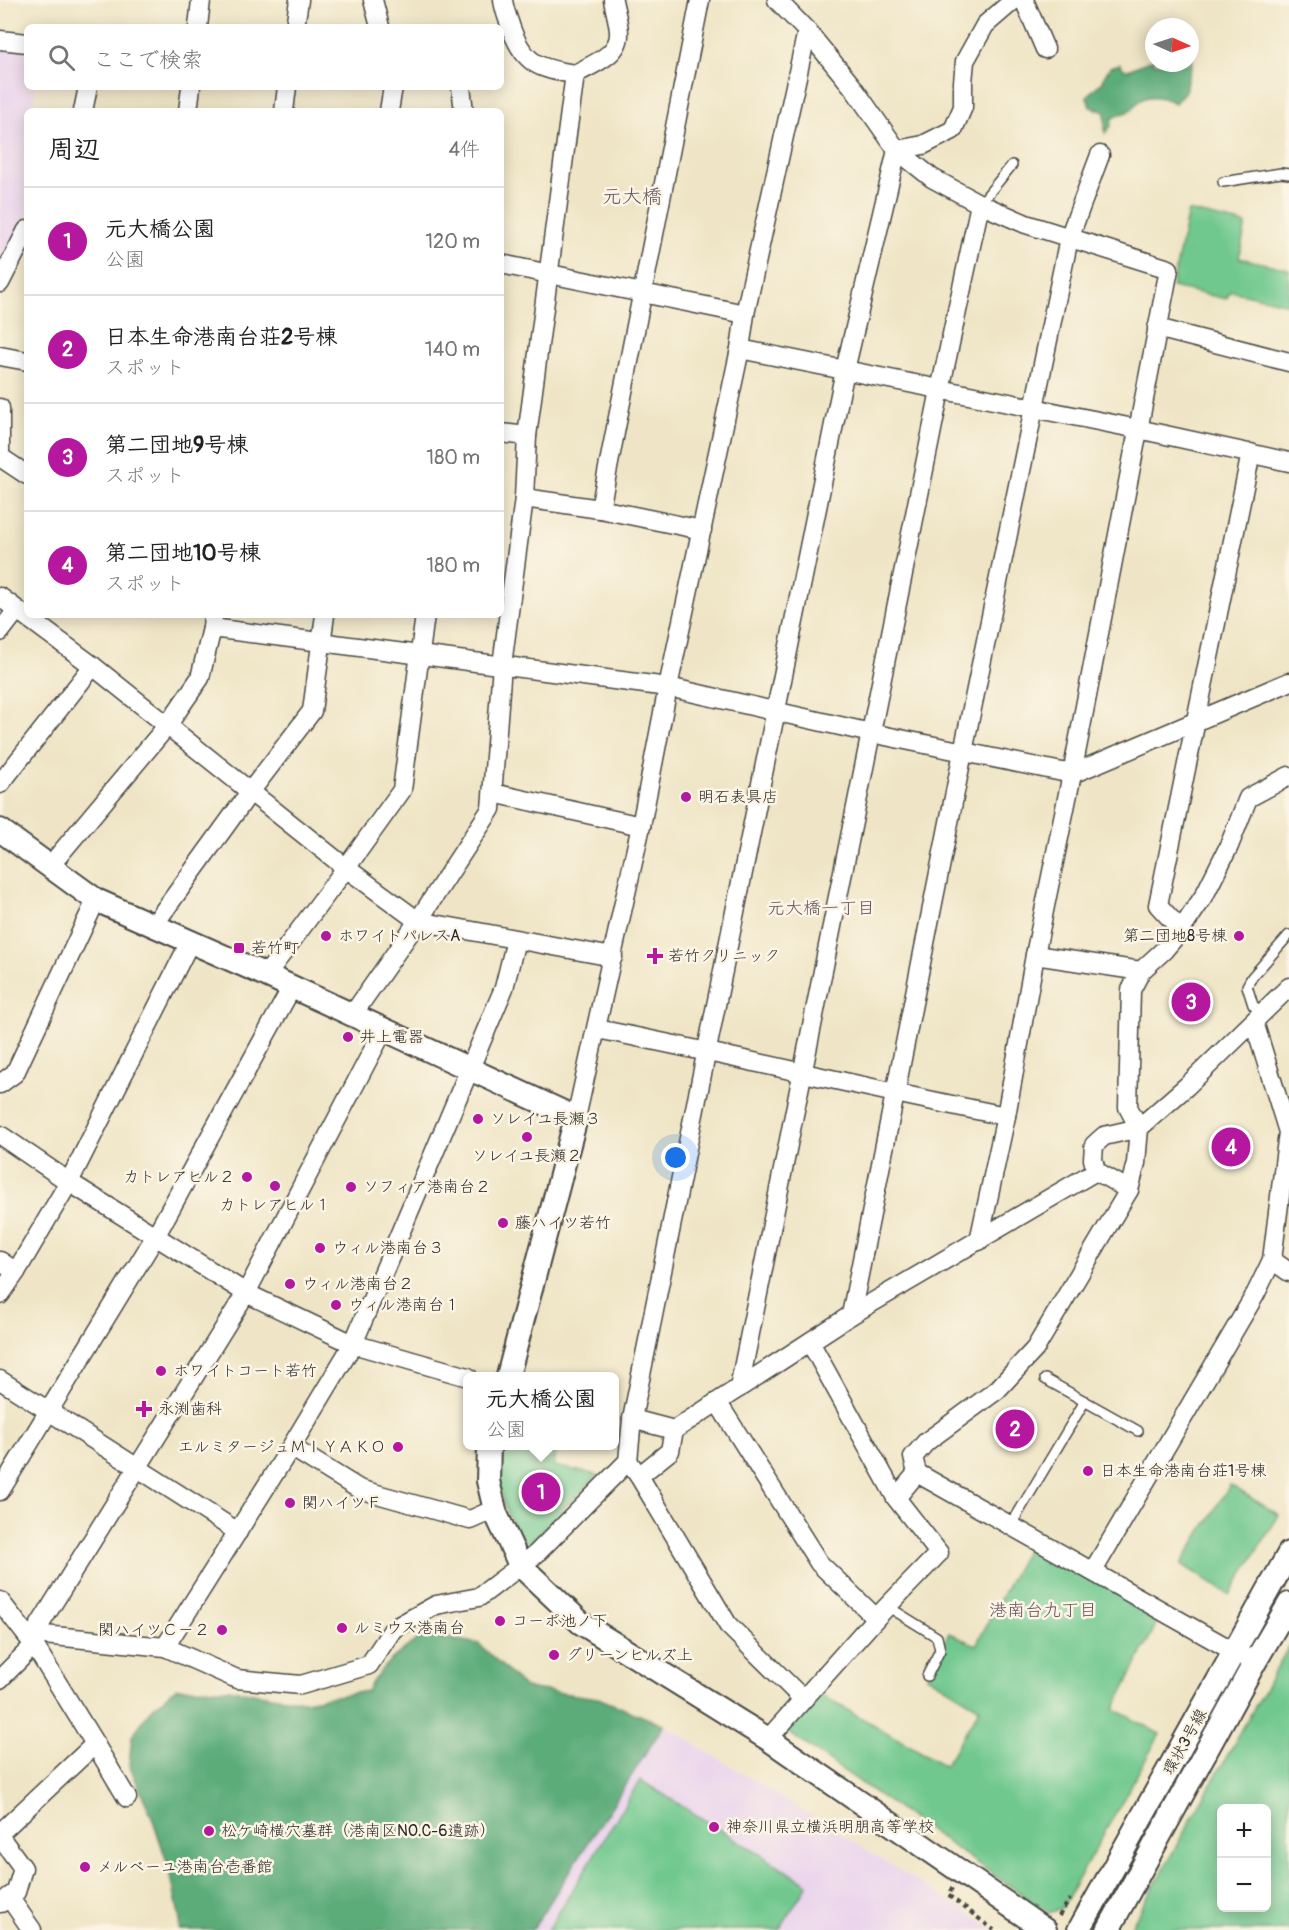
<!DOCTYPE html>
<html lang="ja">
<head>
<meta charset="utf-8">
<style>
	:root { --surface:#fff; --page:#f6f6f6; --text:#222; --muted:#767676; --line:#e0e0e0; --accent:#b5179e }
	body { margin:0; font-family:Pangolin,"Klee One",sans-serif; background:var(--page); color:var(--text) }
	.controls { position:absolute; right:18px; bottom:18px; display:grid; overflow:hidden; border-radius:9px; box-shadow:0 3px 15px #0003 }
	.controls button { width:54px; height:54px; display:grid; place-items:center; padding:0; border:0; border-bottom:2px solid var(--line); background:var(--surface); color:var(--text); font:30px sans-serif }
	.compass { position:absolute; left:1145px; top:18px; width:54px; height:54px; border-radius:50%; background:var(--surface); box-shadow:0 3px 15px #0003; rotate:93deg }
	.you { position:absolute; left:676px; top:1158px; width:21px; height:21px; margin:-15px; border:4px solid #fff; border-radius:50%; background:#1a73e8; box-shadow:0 0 0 9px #1a73e833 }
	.badge { display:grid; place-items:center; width:39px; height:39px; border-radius:50%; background:var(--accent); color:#fff; font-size:20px; font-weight:700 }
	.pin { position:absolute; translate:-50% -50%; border:3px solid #fff; box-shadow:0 2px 6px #0006 }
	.popup { position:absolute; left:463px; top:1372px; width:156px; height:78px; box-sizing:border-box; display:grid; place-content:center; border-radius:9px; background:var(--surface); filter:drop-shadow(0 2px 4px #0005); font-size:20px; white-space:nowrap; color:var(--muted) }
	.popup b { font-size:22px; color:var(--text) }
	.popup::after { content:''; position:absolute; left:50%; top:100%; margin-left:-12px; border:12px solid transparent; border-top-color:var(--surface) }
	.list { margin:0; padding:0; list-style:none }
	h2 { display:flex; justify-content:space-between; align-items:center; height:78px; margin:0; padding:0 24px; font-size:26px }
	h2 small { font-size:20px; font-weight:400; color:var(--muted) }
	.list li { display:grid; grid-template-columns:39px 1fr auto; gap:18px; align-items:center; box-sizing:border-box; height:108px; padding:0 24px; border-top:2px solid var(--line) }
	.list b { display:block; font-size:22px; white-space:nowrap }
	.list p { margin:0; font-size:20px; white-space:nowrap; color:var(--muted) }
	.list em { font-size:20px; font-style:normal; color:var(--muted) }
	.icon { flex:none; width:33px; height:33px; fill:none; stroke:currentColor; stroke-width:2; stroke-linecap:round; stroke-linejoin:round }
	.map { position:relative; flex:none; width:1289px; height:1930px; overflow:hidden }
	.search { position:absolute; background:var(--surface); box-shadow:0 3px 15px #0003; left:24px; top:24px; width:480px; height:66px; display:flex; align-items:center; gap:15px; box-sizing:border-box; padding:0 21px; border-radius:9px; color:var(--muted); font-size:22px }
	.panel { position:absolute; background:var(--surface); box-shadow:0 3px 15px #0003; left:24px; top:108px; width:480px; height:510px; border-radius:9px }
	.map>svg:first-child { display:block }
	.built { fill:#e9d2ee }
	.green { fill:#70c88e; stroke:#4e7a5c; stroke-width:1.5; fill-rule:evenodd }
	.forest { fill:#5cac79; stroke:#446c52; stroke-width:1.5 }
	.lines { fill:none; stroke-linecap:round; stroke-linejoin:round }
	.service-casing { stroke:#484742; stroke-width:12 }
	.minor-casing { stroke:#484742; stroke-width:21 }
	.tertiary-casing { stroke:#484742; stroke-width:26 }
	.path { stroke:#484742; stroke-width:4; stroke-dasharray:4.5 4.5; stroke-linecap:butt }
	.service { stroke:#fff; stroke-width:9 }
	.minor { stroke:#fff; stroke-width:18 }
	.tertiary { stroke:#fff; stroke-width:22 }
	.poi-dot { fill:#b5179e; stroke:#fcf5e5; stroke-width:2 }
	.labels { text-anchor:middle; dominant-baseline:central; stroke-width:5; stroke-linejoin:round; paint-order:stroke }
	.poi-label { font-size:16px; fill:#2b2b2b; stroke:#fcf5e5; text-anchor:start }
	.street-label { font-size:16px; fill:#2b2b2b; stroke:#fcf5e5 }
	.neighbourhood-label { font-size:18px; fill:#665362; stroke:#fcf5e5 }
	.quarter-label { font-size:20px; fill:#665362; stroke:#fcf5e5 }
</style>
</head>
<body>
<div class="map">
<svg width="1289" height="1930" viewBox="0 0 1289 1930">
	<rect width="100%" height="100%" fill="#fcf5e5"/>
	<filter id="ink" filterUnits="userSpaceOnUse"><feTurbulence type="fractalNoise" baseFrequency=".0167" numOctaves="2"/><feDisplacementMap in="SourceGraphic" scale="12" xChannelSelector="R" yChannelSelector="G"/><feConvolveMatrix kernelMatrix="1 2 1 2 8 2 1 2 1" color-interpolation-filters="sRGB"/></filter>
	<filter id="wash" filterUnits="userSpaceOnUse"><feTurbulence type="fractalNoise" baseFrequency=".008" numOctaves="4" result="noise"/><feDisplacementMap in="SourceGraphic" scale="24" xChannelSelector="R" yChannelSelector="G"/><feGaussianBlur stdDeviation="1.35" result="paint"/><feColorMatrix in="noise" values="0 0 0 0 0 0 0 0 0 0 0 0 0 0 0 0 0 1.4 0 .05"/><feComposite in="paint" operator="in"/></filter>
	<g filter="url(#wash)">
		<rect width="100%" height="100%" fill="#efe5c6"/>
		<g class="built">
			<polygon points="0,40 27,43 27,87 36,87 33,111 27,111 27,230 0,283"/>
			<polygon points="664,1725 996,1930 532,1930"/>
		</g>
		<g class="green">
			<polygon points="1188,211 1246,224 1239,258 1289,269 1289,304 1231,291 1226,299 1172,287"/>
			<path d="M502,1446H557L554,1466L598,1475L525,1547C506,1516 492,1482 502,1446Z"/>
			<polygon points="1230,1485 1279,1515 1230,1595 1181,1564"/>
			<polygon points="1033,1537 1163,1611 1114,1709 1160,1734 1062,1908 1049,1913 779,1726 811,1689 945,1766 980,1708 927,1676 949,1633 976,1645"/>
			<path d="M1289,1646V1930H1129ZM1266,1808V1908H1222V1808Z"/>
			<polygon points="640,1780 808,1884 779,1930 548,1930"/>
		</g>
		<g class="forest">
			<path d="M1190,48C1198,61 1185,76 1186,90L1175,103C1160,95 1141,92 1132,110L1112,118L1111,126L1105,133V112L1090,107L1087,97L1096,87L1103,82L1104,77L1110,67L1120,64L1125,70H1128L1154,59V63H1190Z"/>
			<path d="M425,1634L479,1644L525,1688L598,1698L664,1725L532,1930H179L180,1920L170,1871L152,1817L129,1765L132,1736L151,1709L177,1688L228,1689L304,1701L367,1691C381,1664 401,1651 425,1634Z"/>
		</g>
	</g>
	<g filter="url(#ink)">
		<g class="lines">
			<g class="service-casing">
				<g id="service">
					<polyline points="1223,182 1281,173 1289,174"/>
					<polyline points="980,204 1012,165"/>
					<polyline points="1262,1014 1253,1005 1247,986 1252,977 1289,935"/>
					<polyline points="1045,1379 1138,1431"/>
					<polyline points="1011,1525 1085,1401"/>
					<polyline points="887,1606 937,1637 940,1650 927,1676"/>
				</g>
			</g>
			<g class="minor-casing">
				<g id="minor">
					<polyline points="373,0 380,27"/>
					<path d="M503,0C504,10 508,18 511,28C524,64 539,69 575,74C591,65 620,55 619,33C619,23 615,11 613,0"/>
					<polyline points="777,0 807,31 852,86 897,150 932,178 980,204 1026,224 1169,269 1072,774 1035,955 1006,1116 979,1241"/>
					<polyline points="1024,0 1045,49"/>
					<polyline points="198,27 201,0"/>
					<polyline points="295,27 299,0"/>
					<polyline points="0,40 27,43"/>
					<polyline points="461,87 464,111"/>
					<polyline points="83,111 88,87"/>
					<polyline points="188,111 191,87"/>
					<polyline points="284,111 287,87"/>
					<polyline points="389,111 393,87"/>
					<polyline points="897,150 923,145 953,130 963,107 963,82 965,61 985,25 1014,0"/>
					<polyline points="501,264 745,314"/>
					<polyline points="0,283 27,230"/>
					<polyline points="1157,328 1289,362"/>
					<polyline points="740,349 1138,429 1289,462"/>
					<polyline points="0,356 27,361"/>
					<polyline points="0,408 0,458"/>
					<polyline points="501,433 527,436"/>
					<polyline points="0,457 27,475"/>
					<polyline points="524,498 600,509 702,530"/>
					<polyline points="600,509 700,0"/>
					<polyline points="0,597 93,666 346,868 418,921 613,957"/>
					<polyline points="212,628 668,687 871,733 1072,774 1289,682"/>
					<polyline points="0,632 17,610"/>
					<polyline points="0,784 93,666"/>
					<polyline points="493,793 641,826"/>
					<polyline points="49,867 167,726 200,678 212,628 213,615"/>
					<polyline points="153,926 250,792 312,711 325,615"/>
					<polyline points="1181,930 1158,905 1251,453"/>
					<polyline points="1035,955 1141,971"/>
					<polyline points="266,975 346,868 402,790 425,615"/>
					<polyline points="353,1014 418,921 491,809 502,665 524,498 527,436 575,74"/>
					<polyline points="1254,1022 1288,1132 1272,1260"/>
					<path d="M597,1029C734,1056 869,1089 1006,1116"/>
					<polyline points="0,1084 15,1073 96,900"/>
					<polyline points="576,1118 641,826 668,687 740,349 745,314 807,31"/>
					<polyline points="0,1135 69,1182 246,1293 353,1344 468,1377"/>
					<polyline points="1129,1190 1136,1163 1139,1128 1128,1107 1131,990 1141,971 1164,950 1181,930 1204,896 1229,846 1248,798 1289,776"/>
					<polyline points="0,1261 16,1272"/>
					<polyline points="0,1295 16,1272 69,1182 190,942"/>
					<polyline points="851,1315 963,752 1069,238 1100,155"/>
					<polyline points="810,1342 896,1498 917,1473 1235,1652 1255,1662"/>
					<polyline points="0,1380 238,1532"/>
					<polyline points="739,1388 940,390 980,204"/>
					<polyline points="718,1403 819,1563 876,1618"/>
					<polyline points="632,1419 845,370 897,150"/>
					<polyline points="291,1447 359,1489 470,1520 495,1509"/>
					<polyline points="628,1461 639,1476 728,1625 803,1699"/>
					<polyline points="917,1473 913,1457 926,1442 997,1390 1035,1349 1129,1190 1096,1171 1093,1159 1094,1145 1104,1136 1139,1128 1187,1086 1289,987"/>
					<polyline points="639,1476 670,1451 674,1430"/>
					<polyline points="0,1491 155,1237 292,987"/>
					<polyline points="1093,1571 1255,1295 1272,1260 1289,1272"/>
					<polyline points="0,1601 34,1645 95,1744 0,1833"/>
					<polyline points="34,1634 165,1647 237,1679 301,1685 369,1665 393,1629 436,1605 479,1597 536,1554 628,1461 632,1419 674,1430 851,1315 1096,1171"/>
					<polyline points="165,1647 291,1447 353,1344 504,988 516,940"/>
					<polyline points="0,1679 34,1645 34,1634 246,1293 384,1029"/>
					<polyline points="768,1739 876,1618 939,1553 896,1498"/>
					<polyline points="95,1744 127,1798"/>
					<polyline points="0,1837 23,1868 16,1892 1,1903"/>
					<polyline points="9,1897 32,1930"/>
				</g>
			</g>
			<g class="tertiary-casing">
				<g id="tertiary">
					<polyline points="0,830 96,900 266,975 576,1118 508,1376"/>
					<polyline points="489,1446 488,1481 496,1514 520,1565 581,1623 768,1739 1045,1930"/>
					<polyline points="1079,1930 1289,1553"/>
					<polyline points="1108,1930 1255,1662 1289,1604"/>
				</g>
			</g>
			<g class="path">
				<polyline points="952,1888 948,1895 994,1930"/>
				<polyline points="1059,1916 1070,1899"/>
			</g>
			<use href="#service" class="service"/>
			<use href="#minor" class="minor"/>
			<use href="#tertiary" class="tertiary"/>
		</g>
	</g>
	<g class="poi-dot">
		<circle cx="686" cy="797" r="6"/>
		<circle cx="326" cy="936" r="6"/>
		<circle cx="1239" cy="936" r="6"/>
		<rect x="233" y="942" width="12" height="12" rx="3"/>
		<path d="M652 947h6v6h6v6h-6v6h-6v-6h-6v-6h6z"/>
		<circle cx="348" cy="1037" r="6"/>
		<circle cx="478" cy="1119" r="6"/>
		<circle cx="527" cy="1137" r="6"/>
		<circle cx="247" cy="1177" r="6"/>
		<circle cx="275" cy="1186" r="6"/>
		<circle cx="351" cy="1187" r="6"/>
		<circle cx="503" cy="1223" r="6"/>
		<circle cx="320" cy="1248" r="6"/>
		<circle cx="290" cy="1284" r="6"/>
		<circle cx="336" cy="1305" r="6"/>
		<circle cx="161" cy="1371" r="6"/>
		<path d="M141 1400h6v6h6v6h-6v6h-6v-6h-6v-6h6z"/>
		<circle cx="398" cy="1447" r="6"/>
		<circle cx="1088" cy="1471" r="6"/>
		<circle cx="290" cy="1503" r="6"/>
		<circle cx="500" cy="1621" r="6"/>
		<circle cx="342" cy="1628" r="6"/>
		<circle cx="222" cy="1630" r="6"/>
		<circle cx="554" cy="1655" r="6"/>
		<circle cx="714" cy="1827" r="6"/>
		<circle cx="209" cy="1831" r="6"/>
		<circle cx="85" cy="1867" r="6"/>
	</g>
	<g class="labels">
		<g class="poi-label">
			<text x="698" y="797">明石表具店</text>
			<text x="338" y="936">ホワイトパレスA</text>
			<text x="1227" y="936" text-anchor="end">第二団地8号棟</text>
			<text x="251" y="948">若竹町</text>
			<text x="668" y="956">若竹クリニック</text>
			<text x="360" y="1037">井上電器</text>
			<text x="490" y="1119">ソレイユ長瀬３</text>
			<text x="527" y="1156" text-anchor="middle">ソレイユ長瀬２</text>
			<text x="235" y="1177" text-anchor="end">カトレアヒル２</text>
			<text x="363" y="1187">ソフィア港南台２</text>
			<text x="275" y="1205" text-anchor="middle">カトレアヒル１</text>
			<text x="515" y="1223">藤ハイツ若竹</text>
			<text x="332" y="1248">ウィル港南台３</text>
			<text x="302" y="1284">ウィル港南台２</text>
			<text x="348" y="1305">ウィル港南台１</text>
			<text x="173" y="1371">ホワイトコート若竹</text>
			<text x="158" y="1409">永渕歯科</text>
			<text x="386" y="1447" text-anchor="end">エルミタージュＭＩＹＡＫＯ</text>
			<text x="1100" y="1471">日本生命港南台荘1号棟</text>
			<text x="302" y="1503">関ハイツＦ</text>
			<text x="512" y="1621">コーポ池ノ下</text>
			<text x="354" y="1628">ルミウス港南台</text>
			<text x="210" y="1630" text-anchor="end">関ハイツＣ－２</text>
			<text x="566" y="1655">グリーンヒルズ上</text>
			<text x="726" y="1827">神奈川県立横浜明朋高等学校</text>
			<text x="221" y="1831">松ケ崎横穴墓群（港南区NO.C-6遺跡）</text>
			<text x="97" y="1867">メルベーユ港南台壱番館</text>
		</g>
		<g class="street-label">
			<text transform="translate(1185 1742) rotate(-61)">環状3号線</text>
		</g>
		<g class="neighbourhood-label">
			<text x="821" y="908">元大橋一丁目</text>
			<text x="1043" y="1610">港南台九丁目</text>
		</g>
		<g class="quarter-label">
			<text x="632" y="196">元大橋</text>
		</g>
	</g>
</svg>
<div class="controls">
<button>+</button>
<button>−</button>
</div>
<svg class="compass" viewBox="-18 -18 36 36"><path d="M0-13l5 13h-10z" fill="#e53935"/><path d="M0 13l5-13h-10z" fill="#767676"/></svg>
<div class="you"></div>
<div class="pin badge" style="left:541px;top:1492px">1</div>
<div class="popup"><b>元大橋公園</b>公園</div>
<div class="pin badge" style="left:1015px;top:1429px">2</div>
<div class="pin badge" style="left:1191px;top:1002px">3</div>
<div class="pin badge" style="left:1231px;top:1147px">4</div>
<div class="search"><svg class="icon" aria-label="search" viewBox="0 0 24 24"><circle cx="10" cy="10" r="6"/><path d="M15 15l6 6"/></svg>ここで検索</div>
<section class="panel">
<h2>周辺<small>4件</small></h2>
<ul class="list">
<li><span class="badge">1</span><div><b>元大橋公園</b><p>公園</p></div><em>120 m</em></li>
<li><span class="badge">2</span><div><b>日本生命港南台荘2号棟</b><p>スポット</p></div><em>140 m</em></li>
<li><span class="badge">3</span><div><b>第二団地9号棟</b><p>スポット</p></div><em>180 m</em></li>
<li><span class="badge">4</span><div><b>第二団地10号棟</b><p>スポット</p></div><em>180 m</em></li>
</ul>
</section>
</div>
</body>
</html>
